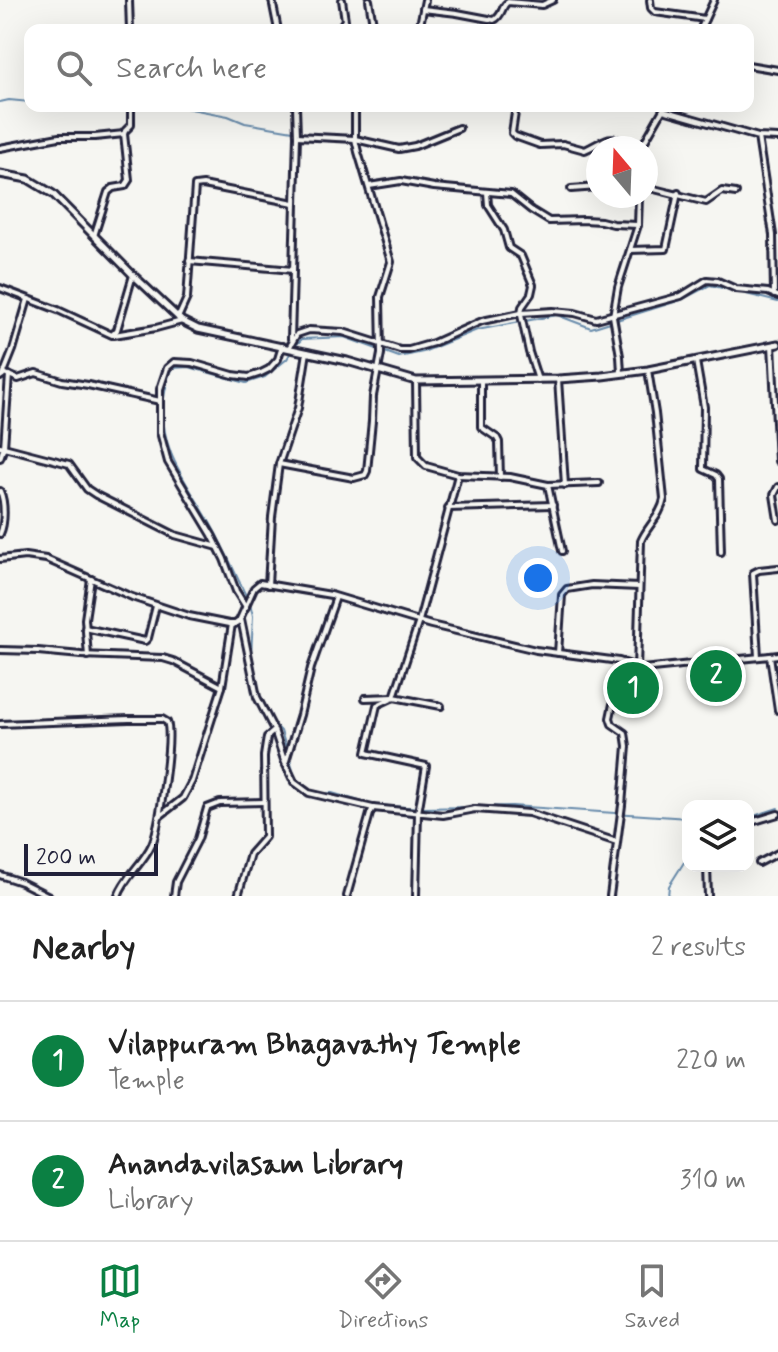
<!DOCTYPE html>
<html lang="en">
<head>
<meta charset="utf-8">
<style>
	:root { --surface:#fff; --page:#f2f2f2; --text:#222; --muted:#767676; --line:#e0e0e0; --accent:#0b8043 }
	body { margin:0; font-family:Mynerve,sans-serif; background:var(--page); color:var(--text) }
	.controls { position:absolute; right:24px; bottom:24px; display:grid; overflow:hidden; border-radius:16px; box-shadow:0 8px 32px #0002 }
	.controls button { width:72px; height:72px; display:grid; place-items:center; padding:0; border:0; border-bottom:2px solid var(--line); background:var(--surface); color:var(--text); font:40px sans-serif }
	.compass { position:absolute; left:586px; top:136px; width:72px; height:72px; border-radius:50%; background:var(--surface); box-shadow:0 8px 32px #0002; rotate:341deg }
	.scale { position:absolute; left:24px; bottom:20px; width:134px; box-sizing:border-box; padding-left:8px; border:4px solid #22223b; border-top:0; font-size:22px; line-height:28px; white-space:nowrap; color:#22223b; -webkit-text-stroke:6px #f6f6f2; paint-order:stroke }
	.you { position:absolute; left:538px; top:578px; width:28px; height:28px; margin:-20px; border:6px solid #fff; border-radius:50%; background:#1a73e8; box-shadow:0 0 0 12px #1a73e833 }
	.badge { display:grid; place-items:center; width:52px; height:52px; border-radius:50%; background:var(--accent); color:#fff; font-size:26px; font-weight:700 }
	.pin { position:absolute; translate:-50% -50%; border:4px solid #fff; box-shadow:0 2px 8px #0006 }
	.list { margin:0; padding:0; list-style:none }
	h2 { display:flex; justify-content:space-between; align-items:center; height:104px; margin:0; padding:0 32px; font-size:34px }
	h2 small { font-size:26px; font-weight:400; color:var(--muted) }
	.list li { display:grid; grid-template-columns:52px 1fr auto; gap:24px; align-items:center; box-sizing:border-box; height:120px; padding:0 32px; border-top:2px solid var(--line) }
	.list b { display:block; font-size:30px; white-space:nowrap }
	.list p { margin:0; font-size:26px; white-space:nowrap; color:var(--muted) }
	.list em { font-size:26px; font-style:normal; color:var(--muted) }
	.icon { flex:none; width:44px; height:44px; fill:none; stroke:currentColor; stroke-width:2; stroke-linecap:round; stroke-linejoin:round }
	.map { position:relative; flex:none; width:778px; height:896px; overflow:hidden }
	.search { position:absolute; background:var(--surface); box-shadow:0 8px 32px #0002; left:24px; right:24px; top:24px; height:88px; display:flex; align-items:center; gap:20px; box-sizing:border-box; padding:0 28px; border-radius:16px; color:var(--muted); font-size:30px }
	.sheet { height:344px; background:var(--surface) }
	nav { display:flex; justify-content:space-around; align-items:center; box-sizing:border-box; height:112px; border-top:2px solid var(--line); background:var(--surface); font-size:22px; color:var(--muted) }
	nav a { display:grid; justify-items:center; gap:4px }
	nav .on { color:var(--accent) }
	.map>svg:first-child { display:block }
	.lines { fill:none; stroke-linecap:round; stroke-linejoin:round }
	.stream { stroke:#698cac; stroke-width:2 }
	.street-casing { stroke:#22223b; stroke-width:10 }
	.secondary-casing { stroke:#22223b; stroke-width:11 }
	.street { stroke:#f6f6f2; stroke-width:4 }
	.secondary { stroke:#f6f6f2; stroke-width:5 }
</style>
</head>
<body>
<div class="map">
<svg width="778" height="896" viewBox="0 0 778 896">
	<rect width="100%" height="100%" fill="#f6f6f2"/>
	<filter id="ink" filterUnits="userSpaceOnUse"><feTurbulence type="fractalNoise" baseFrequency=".0125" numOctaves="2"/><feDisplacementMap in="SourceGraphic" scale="16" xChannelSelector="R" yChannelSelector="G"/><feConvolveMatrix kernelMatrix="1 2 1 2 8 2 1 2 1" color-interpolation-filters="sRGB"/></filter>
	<g filter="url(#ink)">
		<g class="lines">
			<g class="stream">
				<polyline points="0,102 9,100 30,102"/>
				<polyline points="55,106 62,108 81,106"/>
				<polyline points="175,106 228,116 245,123 293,131"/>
				<polyline points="295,346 302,339 344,337 399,357 423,352 477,330 557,315 591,328 681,300 710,285 778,302"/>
				<path d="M247,598C236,575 226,552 214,530C190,485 157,452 164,398C166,387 167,377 172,368L189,367L246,383L265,377L287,359L291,352"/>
				<polyline points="250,603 253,616 251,657"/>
				<polyline points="252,683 252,693 256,699"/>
				<polyline points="274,724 281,731 296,780"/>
				<polyline points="320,794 332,793 373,805 423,808 512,806 688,818"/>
				<polyline points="748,818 778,808"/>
				<polyline points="688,822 686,831 688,832"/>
				<polyline points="13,877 23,880 51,896"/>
				<polyline points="668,896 669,886 688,856"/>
			</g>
			<g class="street-casing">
				<g id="street">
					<polyline points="129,0 130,30"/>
					<polyline points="272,0 278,30"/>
					<polyline points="369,0 374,30"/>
					<polyline points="650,0 651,8 655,12 705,19"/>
					<path d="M423,9L457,13L494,20C503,16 501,6 508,2L542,5L553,0"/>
					<polyline points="338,30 345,20 342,0"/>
					<polyline points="419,30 425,0"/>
					<polyline points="700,30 714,0"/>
					<polyline points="748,65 778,70"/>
					<path d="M516,106L512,133L515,136L540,145L563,144L585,150C611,138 607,132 634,148"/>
					<polyline points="663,110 758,137 778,138"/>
					<polyline points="297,136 355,139 399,149 415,146 459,128"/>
					<polyline points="758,137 773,235 774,295"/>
					<polyline points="0,148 59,137 95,137 124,134"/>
					<polyline points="641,148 665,106"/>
					<polyline points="369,186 401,181 434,187 511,194 531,210 549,221 584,220 601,221 613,224 638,225"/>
					<polyline points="646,187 706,202 722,191 736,193"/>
					<polyline points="571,189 598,187"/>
					<polyline points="487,192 488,205 504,230 509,248 521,256 533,285 531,294 522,307 521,315 529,352 538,380"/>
					<polyline points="94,236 108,192 113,188 125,186 129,180 124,134 125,131 131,125 131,106"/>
					<polyline points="630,250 666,249 678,193"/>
					<polyline points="189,261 293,270"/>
					<polyline points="0,288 58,310 112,335 117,330 133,275"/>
					<polyline points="178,318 187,298 195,186 203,185 294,203"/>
					<polyline points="114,335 156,328 182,321"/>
					<polyline points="291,339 297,136 296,106"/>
					<polyline points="772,345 778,461"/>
					<polyline points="289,348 297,334 309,330 343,332 400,350 409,350 433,343 482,321 521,313 553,311 575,313 596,319 681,296 707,280 718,281 736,289 768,292 778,296"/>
					<polyline points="696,361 704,407 703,469 716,475 719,479 721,552"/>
					<polyline points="4,373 18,379 36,373 62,381 88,385 160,401"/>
					<polyline points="621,373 620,356 613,316 618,287 638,225 639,196"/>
					<polyline points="0,377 3,375 13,350 28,299"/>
					<polyline points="558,379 565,485"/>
					<polyline points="481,380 481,427 497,438 499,442 500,477"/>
					<polyline points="416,381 417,457 426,466 458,475 510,477 548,485 599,483"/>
					<polyline points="0,446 69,464 87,489 96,495 175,535 218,547"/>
					<polyline points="0,458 4,447 9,375"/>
					<polyline points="279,464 354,478 365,475 367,471 372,421 373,396 381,354 380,297 391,262 358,152 355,139 355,106"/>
					<polyline points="548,485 562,551"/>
					<polyline points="778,487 774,495 778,520"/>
					<path d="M0,491C5,502 5,523 0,534"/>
					<polyline points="448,508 553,505"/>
					<polyline points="0,559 25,556 46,559 132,597 189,616 229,624 235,624 239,621 254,588 260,583 331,595 431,625 536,650 619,661 642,669 770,656"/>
					<polyline points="268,585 272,517 279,464 298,408 307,352"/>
					<polyline points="246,607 236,591 224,559 212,535 168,462 160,432 160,389 167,368 174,362 192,363 233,375 249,377 261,373 269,369 278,359 282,346"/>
					<polyline points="241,619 257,697 274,730 285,763 294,782 309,793 373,808"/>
					<polyline points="85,628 145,641 148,638 156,606"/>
					<polyline points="0,650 38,651 81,655 163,658 173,661 222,687"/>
					<polyline points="558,653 562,595 567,589 592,585 639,587"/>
					<polyline points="778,655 770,656 778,710"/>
					<polyline points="88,656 85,619 91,579"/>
					<polyline points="758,657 753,573 759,570 778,568"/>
					<path d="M637,668L641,541C647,526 661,516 664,499L655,413L648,370"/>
					<polyline points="365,698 394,697 441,706"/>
					<path d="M0,724L129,719H162L167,722C173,736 159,829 152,844C143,864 125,876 118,896"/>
					<polyline points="286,761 300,715 311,668 336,597"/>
					<polyline points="160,816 183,798 192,781 222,687 232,624"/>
					<polyline points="748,823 778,814"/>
					<polyline points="759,863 778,853"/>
					<polyline points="707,866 708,896"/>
					<polyline points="0,875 21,882 49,896"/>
					<polyline points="174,896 176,882 198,839 207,808 220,803 264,802"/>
					<polyline points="238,896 250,854 265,837 264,756 267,737 274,731"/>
					<polyline points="347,896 370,814 373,808 443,815 475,809 529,813 617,842"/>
					<polyline points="416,896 418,813 426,766 366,753 377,705 394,697 419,621 458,475"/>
					<polyline points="610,896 622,805 627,746 625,733 612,724 610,718 622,662"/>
				</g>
			</g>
			<g class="secondary-casing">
				<polyline id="secondary" points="0,174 28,179 53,194 133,275 182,321 198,329 347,361 416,381 558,379 602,376 648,370 778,344"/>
			</g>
			<use href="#street" class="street"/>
			<use href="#secondary" class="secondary"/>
		</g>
	</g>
</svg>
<div class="controls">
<button><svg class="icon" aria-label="layers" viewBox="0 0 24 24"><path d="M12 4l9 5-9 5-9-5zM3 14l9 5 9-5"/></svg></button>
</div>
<svg class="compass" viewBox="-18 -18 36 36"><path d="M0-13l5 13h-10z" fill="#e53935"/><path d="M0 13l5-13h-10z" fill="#767676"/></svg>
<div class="scale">200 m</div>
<div class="you"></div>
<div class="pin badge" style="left:633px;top:688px">1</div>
<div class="pin badge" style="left:716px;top:676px">2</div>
<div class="search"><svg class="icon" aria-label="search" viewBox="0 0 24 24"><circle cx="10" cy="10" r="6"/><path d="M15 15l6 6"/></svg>Search here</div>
</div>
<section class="sheet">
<h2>Nearby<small>2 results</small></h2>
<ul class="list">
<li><span class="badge">1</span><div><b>Vilappuram Bhagavathy Temple</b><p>Temple</p></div><em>220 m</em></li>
<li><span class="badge">2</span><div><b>Anandavilasam Library</b><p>Library</p></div><em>310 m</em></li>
</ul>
</section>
<nav>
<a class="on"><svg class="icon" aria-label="map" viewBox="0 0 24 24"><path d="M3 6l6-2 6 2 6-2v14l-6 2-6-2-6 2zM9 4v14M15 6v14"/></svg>Map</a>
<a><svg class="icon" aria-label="directions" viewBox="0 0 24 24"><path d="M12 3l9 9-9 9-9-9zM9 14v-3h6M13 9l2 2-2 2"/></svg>Directions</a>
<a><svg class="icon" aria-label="saved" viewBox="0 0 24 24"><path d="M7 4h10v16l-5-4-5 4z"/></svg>Saved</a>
</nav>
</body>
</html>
